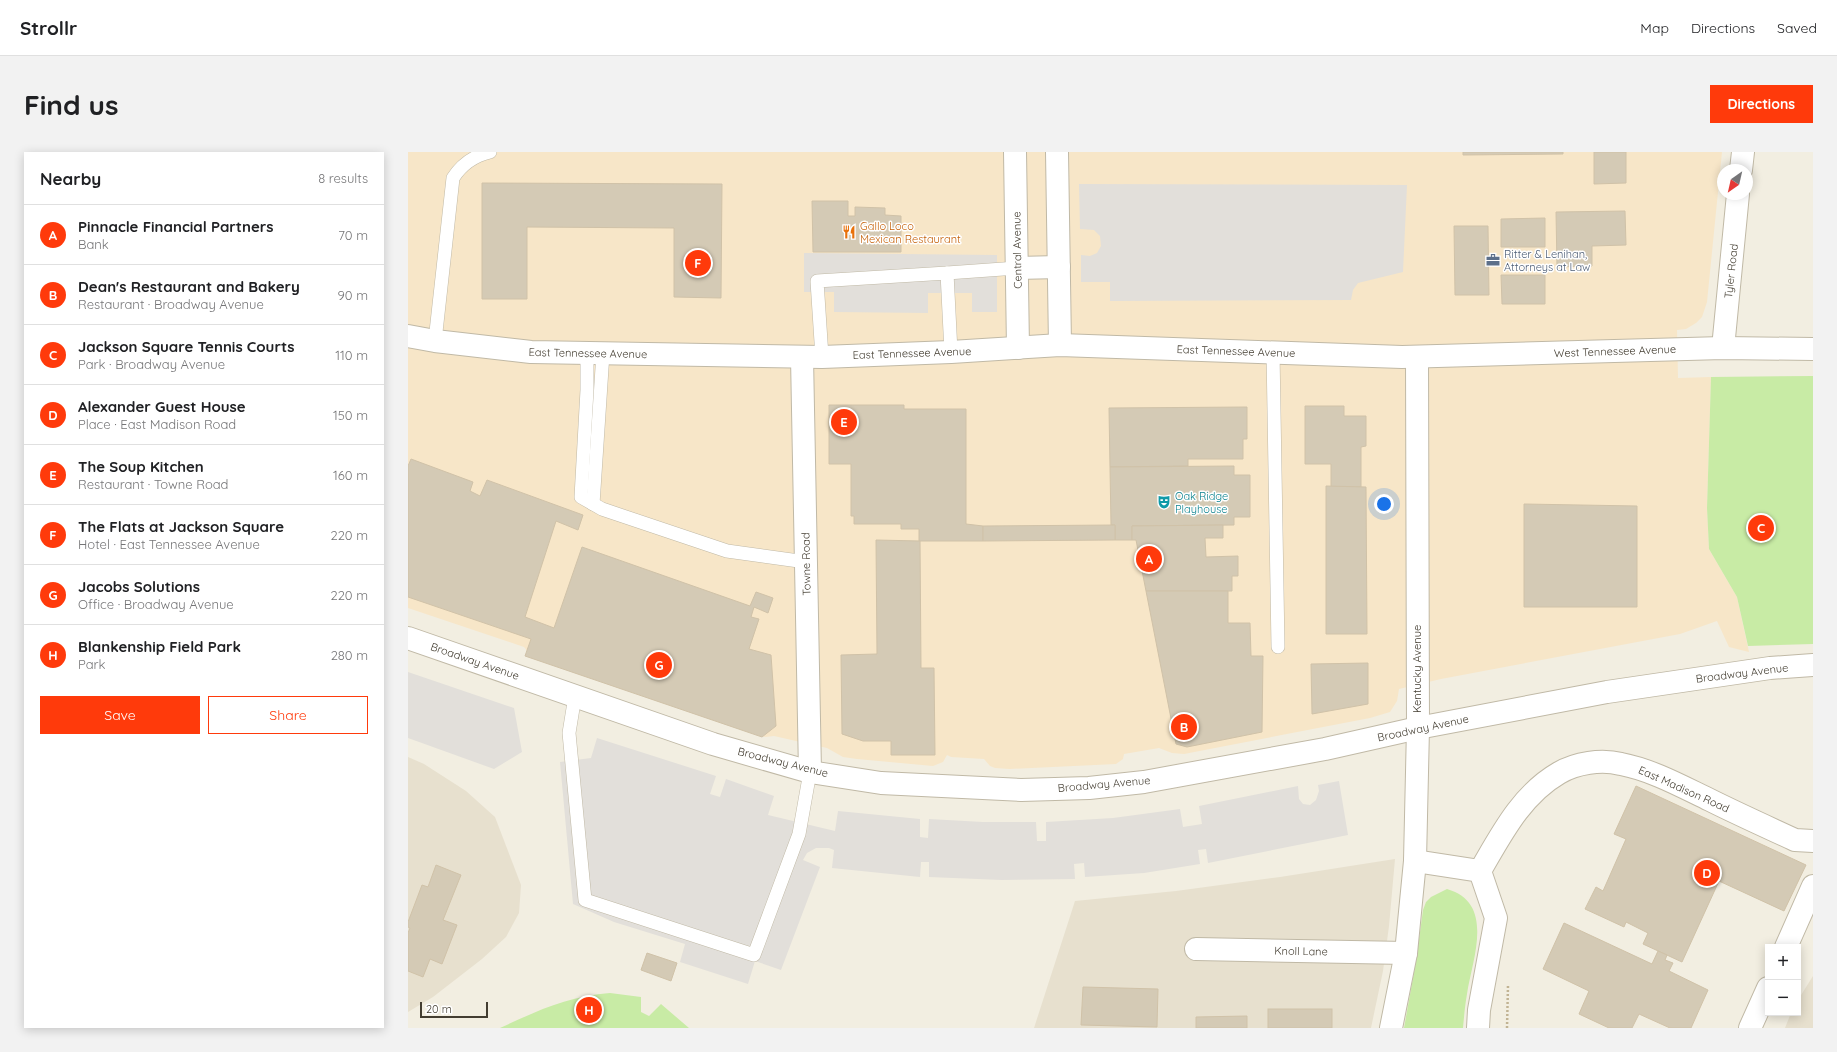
<!DOCTYPE html>
<html lang="en">
<head>
<meta charset="utf-8">
<style>
	:root { --surface:#fff; --page:#f2f2f2; --text:#202124; --muted:#757577; --line:#e0e0e0; --accent:#ff3a0b }
	body { margin:0; font-family:Quicksand,sans-serif; background:var(--page); color:var(--text) }
	.controls { position:absolute; right:12px; bottom:12px; display:grid; overflow:hidden; border-radius:0px; box-shadow:0 2px 10px #0003 }
	.controls button { width:36px; height:36px; display:grid; place-items:center; padding:0; border:0; border-bottom:1px solid var(--line); background:var(--surface); color:var(--text); font:20px sans-serif }
	.compass { position:absolute; left:1309px; top:12px; width:36px; height:36px; border-radius:50%; background:var(--surface); box-shadow:0 2px 10px #0003; rotate:214deg }
	.scale { position:absolute; left:12px; bottom:10px; width:68px; box-sizing:border-box; padding-left:4px; border:2px solid #433d31; border-top:0; font-size:11px; line-height:14px; white-space:nowrap; color:#433d31; -webkit-text-stroke:3px #fff; paint-order:stroke }
	.you { position:absolute; left:976px; top:352px; width:14px; height:14px; margin:-10px; border:3px solid #fff; border-radius:50%; background:#1a73e8; box-shadow:0 0 0 6px #1a73e833 }
	.badge { display:grid; place-items:center; width:26px; height:26px; border-radius:50%; background:var(--accent); color:#fff; font-size:13px; font-weight:700 }
	.pin { position:absolute; translate:-50% -50%; border:2px solid #fff; box-shadow:0 1px 4px #0006 }
	.list { margin:0; padding:0; list-style:none }
	h2 { display:flex; justify-content:space-between; align-items:center; height:52px; margin:0; padding:0 16px; font-size:17px }
	h2 small { font-size:13px; font-weight:400; color:var(--muted) }
	.list li { display:grid; grid-template-columns:26px 1fr auto; gap:12px; align-items:center; box-sizing:border-box; height:60px; padding:0 16px; border-top:1px solid var(--line) }
	.list b { display:block; font-size:15px; white-space:nowrap }
	.list p { margin:0; font-size:13px; white-space:nowrap; color:var(--muted) }
	.list em { font-size:13px; font-style:normal; color:var(--muted) }
	.actions { display:flex; gap:8px; padding:12px 16px }
	.actions a { flex:1; padding:9px 0; border:1px solid var(--accent); border-radius:0px; text-align:center; font-size:14px; color:var(--accent) }
	.actions .main { background:var(--accent); color:#fff }
	.map { position:relative; flex:none; width:1405px; height:876px; overflow:hidden; border-radius:0px }
	header { display:flex; align-items:center; gap:24px; box-sizing:border-box; height:56px; padding:0 20px; background:var(--surface); border-bottom:1px solid var(--line) }
	header strong { font-size:19px }
	nav { display:flex; gap:22px; margin-inline-start:auto; font-size:14px }
	.intro { display:flex; align-items:center; justify-content:space-between; box-sizing:border-box; height:96px; padding:0 24px }
	h1 { margin:0; font-size:28px }
	.button { padding:10px 18px; border-radius:0px; background:var(--accent); color:#fff; font-size:14px; font-weight:700 }
	main { display:flex; gap:24px; padding:0 24px }
	aside { flex:1; background:var(--surface); border-radius:0px; box-shadow:0 2px 10px #0003 }
	.map>svg:first-child { display:block }
	.residential { fill:#e7e0ce }
	.commercial { fill:#f7e6c8 }
	.green { fill:#c8eba5 }
	.parking { fill:#e2dfda }
	.building { fill:#d4cab5; stroke:#d0c2a8 }
	.lines { fill:none; stroke-linecap:round; stroke-linejoin:round }
	.service-casing { stroke:#c0b9a6; stroke-width:14 }
	.minor-casing { stroke:#c0b9a6; stroke-width:24 }
	.tertiary-casing { stroke:#c0b9a6; stroke-width:24 }
	.path { stroke:#c1b393; stroke-width:2.5; stroke-dasharray:2 2; stroke-linecap:butt }
	.service { stroke:#fff; stroke-width:13 }
	.minor { stroke:#fff; stroke-width:22 }
	.tertiary { stroke:#fff; stroke-width:22 }
	.labels { text-anchor:middle; dominant-baseline:central; stroke-width:3; stroke-linejoin:round; paint-order:stroke }
	.food-label { font-size:11px; fill:#c56008; stroke:#fff; text-anchor:start }
	.street-label { font-size:11px; fill:#433d31; stroke:#fff }
	.service-label { font-size:11px; fill:#4e5e75; stroke:#fff; text-anchor:start }
	.culture-label { font-size:11px; fill:#0d838f; stroke:#fff; text-anchor:start }
</style>
</head>
<body>
<header>
<strong>Strollr</strong>
<nav><a>Map</a><a>Directions</a><a>Saved</a></nav>
</header>
<div class="intro"><h1>Find us</h1><a class="button">Directions</a></div>
<main>
<aside>
<h2>Nearby<small>8 results</small></h2>
<ul class="list">
<li><span class="badge">A</span><div><b>Pinnacle Financial Partners</b><p>Bank</p></div><em>70 m</em></li>
<li><span class="badge">B</span><div><b>Dean's Restaurant and Bakery</b><p>Restaurant · Broadway Avenue</p></div><em>90 m</em></li>
<li><span class="badge">C</span><div><b>Jackson Square Tennis Courts</b><p>Park · Broadway Avenue</p></div><em>110 m</em></li>
<li><span class="badge">D</span><div><b>Alexander Guest House</b><p>Place · East Madison Road</p></div><em>150 m</em></li>
<li><span class="badge">E</span><div><b>The Soup Kitchen</b><p>Restaurant · Towne Road</p></div><em>160 m</em></li>
<li><span class="badge">F</span><div><b>The Flats at Jackson Square</b><p>Hotel · East Tennessee Avenue</p></div><em>220 m</em></li>
<li><span class="badge">G</span><div><b>Jacobs Solutions</b><p>Office · Broadway Avenue</p></div><em>220 m</em></li>
<li><span class="badge">H</span><div><b>Blankenship Field Park</b><p>Park</p></div><em>280 m</em></li>
</ul>
<div class="actions"><a class="main">Save</a><a>Share</a></div>
</aside>
<div class="map">
<svg width="1405" height="876" viewBox="0 0 1405 876">
	<rect width="100%" height="100%" fill="#f2eee1"/>
	<g class="residential">
		<polygon points="0,605 16,612 58,639 87,665 113,733 111,761 98,785 74,807 25,845 0,860"/>
		<polygon points="987,707 981,774 975,819 963,876 626,876 667,749 768,739 872,725"/>
		<polygon points="1405,824 1405,876 1377,876 1383,861 1390,861 1390,848"/>
	</g>
	<polygon class="commercial" points="0,0 1314,0 1299,150 1294,165 1288,171 1278,177 1269,178 1270,226 1303,225 1299,356 1301,397 1329,445 1341,500 1321,495 1309,469 1272,482 1033,527 991,537 989,549 982,560 962,566 776,602 764,601 751,596 716,602 715,607 708,612 602,617 587,616 582,614 576,607 543,605 539,603 535,610 525,614 449,607 435,605 419,596 366,584 357,585 121,501 116,495 0,456"/>
	<g class="green">
		<polygon points="1405,224 1405,492 1340,494 1329,445 1301,397 1299,356 1303,225"/>
		<path d="M1039,737C1088,751 1064,808 1059,842C1057,853 1056,865 1055,876H996L1008,809L1015,758L1018,750L1023,745Z"/>
		<path d="M202,841L233,845V860L241,864L253,852L281,876H92C129,859 160,844 202,841Z"/>
	</g>
	<g class="parking">
		<polygon points="671,32 999,33 995,120 950,131 945,138 943,148 702,149 702,130 673,130 673,103 682,104 689,101 693,94 692,84 686,78 672,77"/>
		<polygon points="396,101 589,103 589,160 564,160 564,141 520,141 520,161 426,160 426,140 396,140"/>
		<polygon points="0,520 106,556 114,600 86,617 0,586"/>
		<polygon points="189,586 308,624 302,642 312,645 318,627 366,644 360,663 427,679 430,659 512,667 512,685 520,686 521,667 575,670 628,670 629,689 638,689 638,670 705,666 772,657 775,675 794,672 791,654 890,634 891,647 895,652 902,653 908,648 911,639 910,633 931,629 940,683 800,711 798,697 790,698 792,712 736,721 677,725 676,711 666,712 667,727 594,728 521,725 521,710 513,710 512,725 424,716 426,698 421,696 408,696 399,701 395,708 412,715 373,818 347,809 340,832 272,810 277,792 206,770 165,752 152,610 183,606"/>
	</g>
	<g class="building">
		<polygon points="1055,0 1155,0 1155,2 1055,3"/>
		<polygon points="1186,0 1218,0 1218,31 1186,32"/>
		<polygon points="74,31 314,32 313,146 266,145 266,76 119,75 119,147 74,147"/>
		<polygon points="404,49 440,49 440,64 447,64 447,55 477,56 477,63 493,64 493,100 405,100"/>
		<polygon points="1217,59 1218,93 1184,94 1184,114 1149,115 1148,60"/>
		<polygon points="1137,66 1137,95 1093,95 1093,67"/>
		<polygon points="1046,74 1080,74 1081,143 1047,143"/>
		<polygon points="1093,123 1137,123 1137,152 1094,152"/>
		<polygon points="421,253 496,253 496,257 558,257 558,372 575,374 575,389 511,389 511,377 493,377 493,372 446,372 446,364 443,364 443,312 421,312"/>
		<polygon points="897,254 936,254 936,264 958,264 958,294 953,295 953,335 923,335 923,312 897,312"/>
		<polygon points="839,255 839,287 835,287 835,307 780,307 780,314 702,315 701,256"/>
		<polygon points="3,307 65,330 62,339 72,344 79,328 175,363 170,378 148,369 117,465 146,476 174,395 342,454 348,440 365,446 360,461 346,455 343,465 351,467 341,497 363,503 368,574 354,585 117,504 123,487 0,445 0,314"/>
		<polygon points="826,314 826,323 842,323 842,365 826,365 826,373 724,374 724,388 707,388 707,373 703,373 702,315"/>
		<polygon points="918,334 958,335 959,482 918,482"/>
		<polygon points="1116,352 1229,354 1229,455 1116,455"/>
		<polygon points="707,373 707,388 575,389 575,374"/>
		<polygon points="815,373 815,386 797,386 798,405 830,404 830,424 824,424 824,439 738,439 728,388 724,388 724,374"/>
		<polygon points="468,388 512,389 513,516 526,516 527,603 483,603 483,589 455,589 434,582 433,503 469,502"/>
		<polygon points="738,439 820,439 820,471 842,471 843,504 855,504 854,580 779,595 768,592"/>
		<polygon points="960,511 960,552 904,562 903,512"/>
		<polygon points="1228,634 1398,713 1376,759 1311,729 1274,810 1235,792 1240,781 1218,770 1216,775 1177,757 1188,735 1195,739 1218,687 1206,682"/>
		<polygon points="28,713 53,723 35,768 49,773 34,812 22,807 15,825 0,819 0,781 2,776 0,775 0,770 14,733 20,735"/>
		<polygon points="1156,771 1244,812 1250,799 1259,803 1257,808 1265,811 1261,819 1300,838 1283,876 1262,876 1231,862 1224,876 1201,876 1171,862 1181,839 1135,817"/>
		<polygon points="239,801 269,811 263,829 233,818"/>
		<polygon points="675,835 750,837 749,875 673,873"/>
		<rect x="860" y="857" width="64" height="19"/>
		<polygon points="839,864 839,876 788,876 788,865"/>
	</g>
	<g class="lines">
		<g class="service-casing">
			<g id="service">
				<polyline points="539,121 609,116"/>
				<path d="M27,189L45,26C54,12 65,4 82,0"/>
				<polyline points="865,200 870,495"/>
				<polyline points="179,201 179,238 173,345 194,357 319,399 398,410"/>
				<polyline points="414,205 409,129 539,121 543,200"/>
				<polyline points="185,352 195,201"/>
				<polyline points="167,544 161,581 177,748 346,803 391,682 402,620"/>
			</g>
		</g>
		<g class="minor-casing">
			<g id="minor">
				<polyline points="1333,18 1335,0"/>
				<polyline points="1315,196 1330,42"/>
				<polyline points="394,205 402,620"/>
				<polyline points="0,486 305,592 402,620 473,631 613,638 681,636 736,630 917,597 1010,576 1199,540 1362,516 1405,513"/>
				<polyline points="1007,709 1072,719 1088,766 1071,858 1070,876"/>
				<path d="M1072,719C1093,683 1113,643 1151,621C1168,611 1193,607 1213,612C1244,618 1273,634 1302,648C1330,662 1359,675 1387,688L1405,689"/>
				<polyline points="1378,795 1405,734"/>
				<polyline points="788,797 998,801"/>
				<polyline points="983,876 998,801 1007,709 1010,576 1009,205"/>
				<polyline points="1342,876 1360,836"/>
			</g>
		</g>
		<g class="tertiary-casing">
			<g id="tertiary">
				<polyline points="607,0 610,196"/>
				<polyline points="649,0 652,193"/>
				<polyline points="609,116 651,115"/>
				<polyline points="0,184 27,189 123,200 414,205 543,200 652,193 994,205 1315,196 1405,197"/>
			</g>
		</g>
		<polyline class="path" points="1099,876 1100,833"/>
		<use href="#service" class="service"/>
		<use href="#minor" class="minor"/>
		<use href="#tertiary" class="tertiary"/>
	</g>
	<defs>
		<g id="restaurant-bare" transform="scale(1.08)"><path d="M-5-6h1v4h1v-4h1v4h1v-4h1v5L-1.5 .5V6h-2V.5L-5-1ZM5-6V6H3V1.5H1.5Q1.5-4 5-6Z" fill="#e8710a" stroke="#fff" stroke-width="2.5" paint-order="stroke"/></g>
		<g id="office-bare" transform="scale(1.08)"><path d="M-6-3h4V-5.5h4V-3h4V5H-6ZM-1-4.5V-3h2v-1.5ZM-6 0V1H6V0Z" fill="#5c6f8a" stroke="#fff" stroke-width="2.5" paint-order="stroke"/></g>
		<g id="theatre-bare" transform="scale(1.08)"><path d="M-5-5.5Q0-4 5-5.5V0Q5 5 0 6Q-5 5-5 0ZM-3.3-2.5H-1v1.5H-3.3ZM1-2.5H3.3v1.5H1ZM-2.8 1Q0 5.5 2.8 1Z" fill="#0f9aa8" stroke="#fff" stroke-width="2.5" paint-order="stroke"/></g>
	</defs>
	<g fill-rule="evenodd">
		<use href="#restaurant-bare" x="441" y="80"/>
		<use href="#office-bare" x="1085" y="108"/>
		<use href="#theatre-bare" x="756" y="350"/>
	</g>
	<g class="labels">
		<g class="food-label">
			<text x="452" y="74">Gallo Loco<tspan x="452" dy="13">Mexican Restaurant</tspan></text>
		</g>
		<g class="street-label">
			<text transform="translate(609 98) rotate(-91)">Central Avenue</text>
			<text transform="translate(1323 119) rotate(-84)">Tyler Road</text>
			<text transform="translate(828 199) rotate(2)">East Tennessee Avenue</text>
			<text transform="translate(1207 199) rotate(-2)">West Tennessee Avenue</text>
			<text transform="translate(180 201) rotate(1)">East Tennessee Avenue</text>
			<text transform="translate(504 201) rotate(-2)">East Tennessee Avenue</text>
			<text transform="translate(398 412) rotate(-91)">Towne Road</text>
			<text transform="translate(67 509) rotate(19)">Broadway Avenue</text>
			<text transform="translate(1009 517) rotate(-90)">Kentucky Avenue</text>
			<text transform="translate(1334 521) rotate(-7)">Broadway Avenue</text>
			<text transform="translate(1015 576) rotate(-12)">Broadway Avenue</text>
			<text transform="translate(375 610) rotate(14)">Broadway Avenue</text>
			<text transform="translate(696 632) rotate(-5)">Broadway Avenue</text>
			<text transform="translate(1276 637) rotate(24)">East Madison Road</text>
			<text transform="translate(893 799) rotate(1)">Knoll Lane</text>
		</g>
		<g class="service-label">
			<text x="1096" y="102">Ritter &amp; Lenihan,<tspan x="1096" dy="13">Attorneys at Law</tspan></text>
		</g>
		<g class="culture-label">
			<text x="767" y="344">Oak Ridge<tspan x="767" dy="13">Playhouse</tspan></text>
		</g>
	</g>
</svg>
<div class="controls">
<button>+</button>
<button>−</button>
</div>
<svg class="compass" viewBox="-18 -18 36 36"><path d="M0-13l5 13h-10z" fill="#e53935"/><path d="M0 13l5-13h-10z" fill="#757577"/></svg>
<div class="scale">20 m</div>
<div class="you"></div>
<div class="pin badge" style="left:741px;top:407px">A</div>
<div class="pin badge" style="left:776px;top:575px">B</div>
<div class="pin badge" style="left:1353px;top:376px">C</div>
<div class="pin badge" style="left:1299px;top:721px">D</div>
<div class="pin badge" style="left:436px;top:270px">E</div>
<div class="pin badge" style="left:290px;top:111px">F</div>
<div class="pin badge" style="left:251px;top:513px">G</div>
<div class="pin badge" style="left:181px;top:858px">H</div>
</div>
</main>
</body>
</html>
